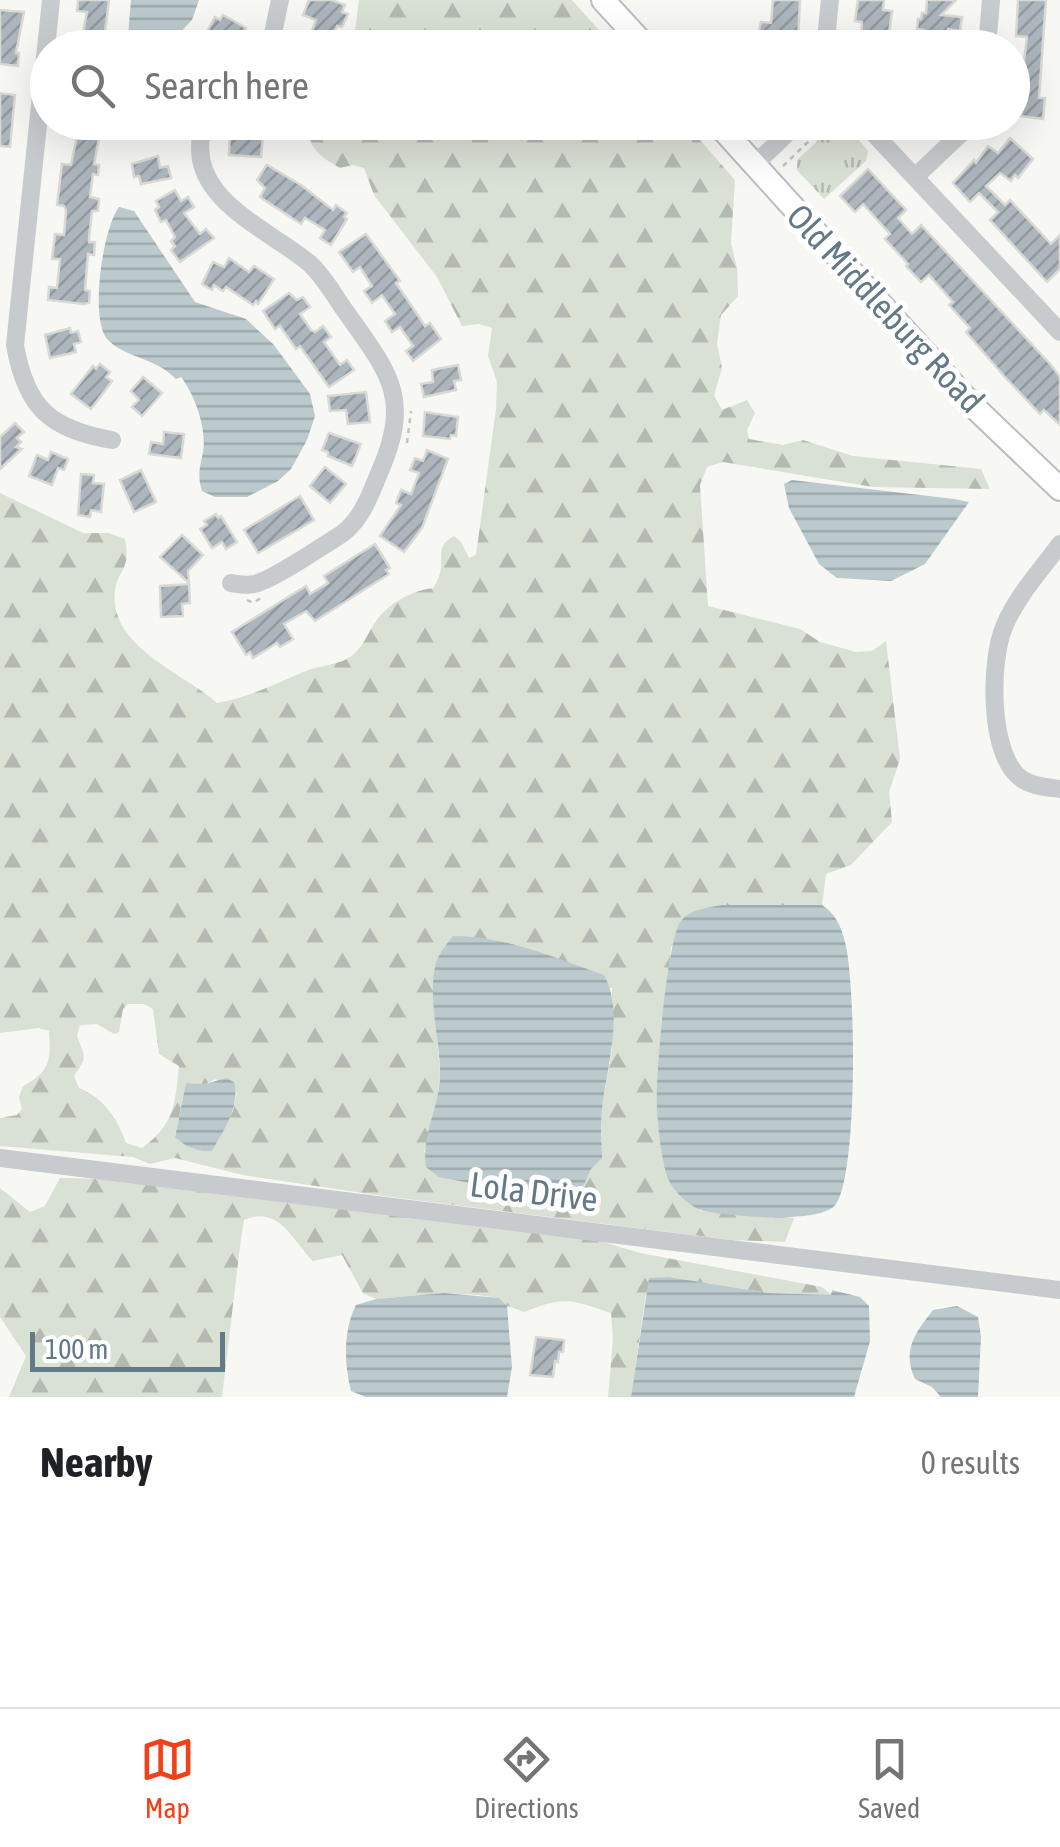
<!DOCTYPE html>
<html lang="en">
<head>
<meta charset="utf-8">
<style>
	:root { --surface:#fff; --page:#f2f2f2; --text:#202124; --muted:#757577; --line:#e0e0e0; --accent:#f24019 }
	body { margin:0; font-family:"Asap Condensed",sans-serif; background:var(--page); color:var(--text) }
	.scale { position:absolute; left:30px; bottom:25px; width:195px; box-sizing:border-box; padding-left:10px; border:5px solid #647988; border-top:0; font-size:28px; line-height:35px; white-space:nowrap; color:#647988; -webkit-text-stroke:8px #fff; paint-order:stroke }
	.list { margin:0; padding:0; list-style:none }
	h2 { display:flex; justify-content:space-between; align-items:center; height:130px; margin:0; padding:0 40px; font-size:42px }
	h2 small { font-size:32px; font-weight:400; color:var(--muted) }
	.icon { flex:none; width:55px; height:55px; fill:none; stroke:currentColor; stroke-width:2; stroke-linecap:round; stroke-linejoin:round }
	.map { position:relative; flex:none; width:1060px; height:1397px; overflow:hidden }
	.search { position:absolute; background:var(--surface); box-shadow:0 10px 40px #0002; left:30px; right:30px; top:30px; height:110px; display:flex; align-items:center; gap:25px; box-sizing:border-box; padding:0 35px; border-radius:55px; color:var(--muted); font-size:38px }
	.sheet { height:310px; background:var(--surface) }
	nav { display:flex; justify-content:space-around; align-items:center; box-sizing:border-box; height:140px; border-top:2px solid var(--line); background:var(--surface); font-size:28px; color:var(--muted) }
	nav a { display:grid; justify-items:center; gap:5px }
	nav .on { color:var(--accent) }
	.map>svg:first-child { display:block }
	.forest { fill:url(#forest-firs); fill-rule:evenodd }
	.park { fill:url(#park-tufts) }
	.water { fill:url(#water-rules) }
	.building { fill:url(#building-hatch); stroke:#d9d9d6; stroke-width:2.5 }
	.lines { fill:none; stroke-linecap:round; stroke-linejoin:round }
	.major-casing { stroke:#babec2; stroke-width:26 }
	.path { stroke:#c0c3c5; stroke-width:2.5; stroke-dasharray:5 5; stroke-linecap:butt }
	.minor { stroke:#c7cbce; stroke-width:18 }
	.major { stroke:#fff; stroke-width:22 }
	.labels { text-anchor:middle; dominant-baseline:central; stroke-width:10; stroke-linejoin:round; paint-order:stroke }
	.street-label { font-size:35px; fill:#647988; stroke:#fff }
</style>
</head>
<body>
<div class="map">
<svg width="1060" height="1397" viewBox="0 0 1060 1397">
	<defs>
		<pattern id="forest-firs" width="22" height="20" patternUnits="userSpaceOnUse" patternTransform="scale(2.5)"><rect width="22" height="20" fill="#d9e0d4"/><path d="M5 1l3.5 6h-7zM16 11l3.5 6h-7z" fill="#b4bab2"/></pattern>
		<pattern id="park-tufts" width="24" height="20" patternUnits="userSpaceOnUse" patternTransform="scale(2.5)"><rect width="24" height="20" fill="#d9e0d4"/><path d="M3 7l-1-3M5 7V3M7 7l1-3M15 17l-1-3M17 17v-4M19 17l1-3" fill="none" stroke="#b4bab2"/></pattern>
		<pattern id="water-rules" width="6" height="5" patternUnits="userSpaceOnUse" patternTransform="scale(2.5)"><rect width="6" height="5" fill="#bccace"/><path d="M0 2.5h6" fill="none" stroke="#9ca9ad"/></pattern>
		<pattern id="building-hatch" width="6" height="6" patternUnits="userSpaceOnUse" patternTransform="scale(2.5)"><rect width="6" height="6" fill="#adb6bc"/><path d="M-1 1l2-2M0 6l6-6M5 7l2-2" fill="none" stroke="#90999f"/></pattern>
	</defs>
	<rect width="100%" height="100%" fill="#f7f7f4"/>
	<g class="forest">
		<polygon points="359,0 572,0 614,47 353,47"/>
		<path d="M315,122L685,123L735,180L731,243L737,268L738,296L721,315L717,344L722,368L714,395L722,410L747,400L755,413L747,430L749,439L783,445L803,440L853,456L981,469L990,489L873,487L723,462L707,467L700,485L708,606L800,629L820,642L856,652L872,651L886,641L900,759L889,792L892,822L851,865L826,874L822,905H722L671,947L657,1105L700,1211L794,1218L785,1242L733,1240L376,1195L243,1175L175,1158L150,1164L133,1157L0,1146V1118L17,1115L22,1109L19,1097L23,1086C50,1072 51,1061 49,1031L39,1028L0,1033V493L83,533H109L125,539C131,572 118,568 115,591C108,647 186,674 217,703C249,698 276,683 306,671C324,664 343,666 357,651C364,644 368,633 374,624C387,604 410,591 433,588C451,562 430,549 454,536L461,542L469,558L476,555L496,409L497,382L488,356L492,328L479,324L462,326L437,277L374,195L364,168L353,165L340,168C324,159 311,151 308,132ZM433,986L612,988V1050L601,1112L602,1157L591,1169L575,1204L424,1152L436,1111L440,1075ZM128,1004H144L153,1009L159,1054L179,1066C175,1104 175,1124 142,1148L126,1143C117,1118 104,1098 79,1088L74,1076C88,1056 85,1058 77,1036L80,1025L97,1024L114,1034L119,1032L123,1009ZM216,1079L237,1093L233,1111L211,1151C196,1152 186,1147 175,1136L186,1083L206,1084Z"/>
		<path d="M60,1178L147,1180L600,1241L640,1253L822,1287L832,1295L768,1293L669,1277L646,1293L631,1397H608L613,1339L611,1313C570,1299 564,1296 524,1312L507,1306L499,1298L478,1295L444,1293L376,1299L363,1293L342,1255L313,1261C291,1238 278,1205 244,1220L241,1238L222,1397H9L26,1356L0,1317V1188L30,1212L45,1206Z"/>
	</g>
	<polygon class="park" points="835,125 848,127 868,151 866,161 824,199 797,170 797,160"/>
	<g class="water">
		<polygon points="131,0 199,0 192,20 166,47 127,47"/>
		<path d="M119,207L134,211L195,302L246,319L274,345L310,394L315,416L307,440L291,469L278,481L247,497H215L202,491C197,475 200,467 203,452C207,429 195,395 181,377L176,379C154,357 129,359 109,341C88,323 103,227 119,207Z"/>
		<polygon points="792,480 954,499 969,502 925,564 891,581 837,578 819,564 789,508 784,484"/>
		<path d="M722,905H822C835,913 841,926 845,942C856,983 858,1172 836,1204C822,1225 727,1216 704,1211C690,1208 671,1189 667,1176C661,1155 658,1129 657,1108C655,1082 667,938 681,921C690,909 708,908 722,905Z"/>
		<path d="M453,936C506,936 555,958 604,975C625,1012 606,1070 602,1109C600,1125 602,1142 602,1158L591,1169L575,1204L439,1177L426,1167C421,1136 440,1106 440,1074C440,1038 427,998 436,963C439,953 447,944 453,936Z"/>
		<path d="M226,1078L234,1082C241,1106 223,1131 212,1151C196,1152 186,1147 175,1137L186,1083L206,1084Z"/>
		<polygon points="669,1277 768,1293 831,1295 832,1290 860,1297 869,1306 870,1341 854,1397 631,1397 649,1278"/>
		<path d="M444,1293L499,1298L507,1306L512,1367L507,1397H366L351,1391C344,1364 343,1330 356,1305L376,1299Z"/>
		<path d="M957,1306L978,1317L981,1337L978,1397H941L932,1387L915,1379C902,1350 915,1333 933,1310Z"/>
	</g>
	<g class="building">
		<polygon points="78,0 109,0 105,32 110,33 109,48 80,48 87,12 77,11"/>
		<polygon points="309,0 332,0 345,5 342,12 348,14 342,27 337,26 329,48 306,48 316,20 303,15"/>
		<polygon points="773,0 800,0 798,39 791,38 790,48 755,45 761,22 771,23"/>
		<polygon points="858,0 884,0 883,10 892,11 888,41 861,39 862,22 855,21"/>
		<polygon points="927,0 956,0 941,15 962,17 960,31 948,29 946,48 921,46 924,30 917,29 918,19 921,19 922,13 926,13"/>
		<polygon points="1018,0 1046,0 1039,98 1045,98 1043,119 1020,116 1021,103 1012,102 1012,60 1024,61 1027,37 1016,36"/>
		<polygon points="0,10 24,12 16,53 19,53 18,66 0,64"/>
		<polygon points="223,15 246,28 236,47 199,47 215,17 220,20"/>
		<polygon points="0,93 15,95 10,147 0,146"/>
		<polygon points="66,122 102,122 94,164 99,165 98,175 93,174 90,197 99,199 98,211 92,211 89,238 89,242 95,242 94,255 88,254 85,290 90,291 89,303 83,304 48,300 49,287 57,288 60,259 52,259 55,234 64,235 66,211 64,206 57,205 62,164 71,165 77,136 64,135"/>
		<polygon points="230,130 263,135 261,157 229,155"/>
		<polygon points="1010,138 1033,159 1018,178 1015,175 1011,181 1000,173 986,186 1005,205 1010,200 1051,244 1060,235 1060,269 1047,282 990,220 998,212 979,193 970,202 953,183 974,160 976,163 988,146 998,153"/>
		<polygon points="158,156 160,168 168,166 171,178 141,184 139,176 134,177 132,164"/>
		<polygon points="267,165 301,185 333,210 336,205 347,213 344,217 347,219 331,245 320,238 325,230 305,218 301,224 260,197 265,188 257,180"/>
		<polygon points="868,169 906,210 898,218 912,234 921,225 1051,365 1060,377 1060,425 1044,410 1040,414 1004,376 966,332 970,328 949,305 953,302 929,275 921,282 906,266 908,264 885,239 890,234 863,204 855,212 840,196"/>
		<polygon points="175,190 181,201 188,197 194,207 184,213 200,234 206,229 214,238 180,262 171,250 175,246 171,241 175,237 166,220 161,222 155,210 159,207 156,201"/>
		<polygon points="366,234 400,281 396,283 425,326 430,323 441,339 413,361 406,351 413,346 400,327 392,332 385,321 395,314 382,295 372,303 364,291 372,286 360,267 353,272 339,252"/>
		<polygon points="229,258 249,272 254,266 274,279 258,304 256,301 253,305 226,287 223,291 214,285 212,290 202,284 213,262 224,267"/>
		<polygon points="289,293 297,300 303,297 310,307 300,314 311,330 315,332 323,326 331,337 324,342 340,365 347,360 354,370 329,387 300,346 296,349 280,326 275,329 263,311"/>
		<polygon points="70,328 71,333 78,331 81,342 74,344 76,352 50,358 45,335"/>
		<polygon points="100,364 110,372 106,377 112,381 91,409 71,394 93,366 96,369"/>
		<polygon points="458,365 461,380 454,381 456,390 424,397 421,384 433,382 432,370"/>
		<polygon points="143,377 162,393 142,416 132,407 139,400 131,391"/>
		<polygon points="366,392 370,422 348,424 346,410 330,411 328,396"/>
		<polygon points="425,412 458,417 456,436 451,435 450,439 423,436"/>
		<polygon points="15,423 24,432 17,438 21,442 16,447 22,449 0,469 0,437"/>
		<polygon points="164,432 184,434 181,458 149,454 151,442 163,444"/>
		<polygon points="329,433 361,444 352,466 328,456 328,452 322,450"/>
		<polygon points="427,450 448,459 422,528 404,552 380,536 401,505 396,503 401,490 411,494 419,473 410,470 415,458 423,461"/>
		<polygon points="51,452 68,459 64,470 58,468 52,485 29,476 37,455 48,460"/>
		<polygon points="325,467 346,484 330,503 310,486"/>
		<polygon points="141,470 156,502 134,512 120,480"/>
		<polygon points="81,474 94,475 93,483 104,484 101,512 91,510 90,517 78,515"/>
		<polygon points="300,496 314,520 258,553 244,530"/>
		<polygon points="216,514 218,518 221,516 237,542 226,549 222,542 212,548 200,529 207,525 204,521"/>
		<polygon points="182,535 203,555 188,571 189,583 160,557"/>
		<polygon points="375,544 390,568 386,570 389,574 315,621 306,611 284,624 293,639 280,647 277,643 253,658 250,652 246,655 232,632 306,586 310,594 328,583 324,576"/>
		<polygon points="189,584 190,603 182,604 183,616 161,617 160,586"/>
		<polygon points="536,1337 564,1340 563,1352 559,1352 558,1362 555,1361 553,1377 530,1375"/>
	</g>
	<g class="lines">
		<g class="major-casing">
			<g id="major">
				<polyline points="603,0 647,48"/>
				<polyline points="716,122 972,405 1060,489"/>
			</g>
		</g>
		<g class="path">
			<polyline points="783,166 829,122"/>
			<polyline points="407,443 411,411"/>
			<polyline points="247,600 253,603 261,598"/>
		</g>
		<g class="minor">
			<path d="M51,0L15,345C26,408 50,429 112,440"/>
			<polyline points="270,48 280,0"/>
			<polyline points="825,48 830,0"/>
			<polyline points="987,48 991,0"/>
			<path d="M205,122C178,195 266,227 309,263C324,276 335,297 346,312C389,373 412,397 380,471C369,498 360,525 334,539C316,550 271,581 254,584C247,586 238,584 231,583"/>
			<polyline points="863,122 1060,332"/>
			<polyline points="754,165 799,122"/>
			<polyline points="915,177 973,122"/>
			<path d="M1060,544C1041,570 1016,597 1004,627C990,661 989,747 1017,775C1028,786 1045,787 1060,789"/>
			<polyline points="0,1158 1060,1290"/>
		</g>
		<use href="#major" class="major"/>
	</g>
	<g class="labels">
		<g class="street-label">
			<text transform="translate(886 308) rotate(47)">Old Middleburg Road</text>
			<text transform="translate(534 1191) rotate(7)">Lola Drive</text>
		</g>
	</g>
</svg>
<div class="scale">100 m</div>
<div class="search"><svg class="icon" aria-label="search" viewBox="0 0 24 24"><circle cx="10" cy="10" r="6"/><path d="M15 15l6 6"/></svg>Search here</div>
</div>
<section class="sheet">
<h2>Nearby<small>0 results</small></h2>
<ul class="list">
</ul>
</section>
<nav>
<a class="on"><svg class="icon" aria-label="map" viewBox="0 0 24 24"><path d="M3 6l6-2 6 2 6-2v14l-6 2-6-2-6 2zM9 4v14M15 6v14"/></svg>Map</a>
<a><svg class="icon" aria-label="directions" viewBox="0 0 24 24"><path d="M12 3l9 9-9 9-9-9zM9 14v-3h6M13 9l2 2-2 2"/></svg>Directions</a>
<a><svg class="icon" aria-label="saved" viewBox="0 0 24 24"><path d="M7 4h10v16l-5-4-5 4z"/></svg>Saved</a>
</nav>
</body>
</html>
